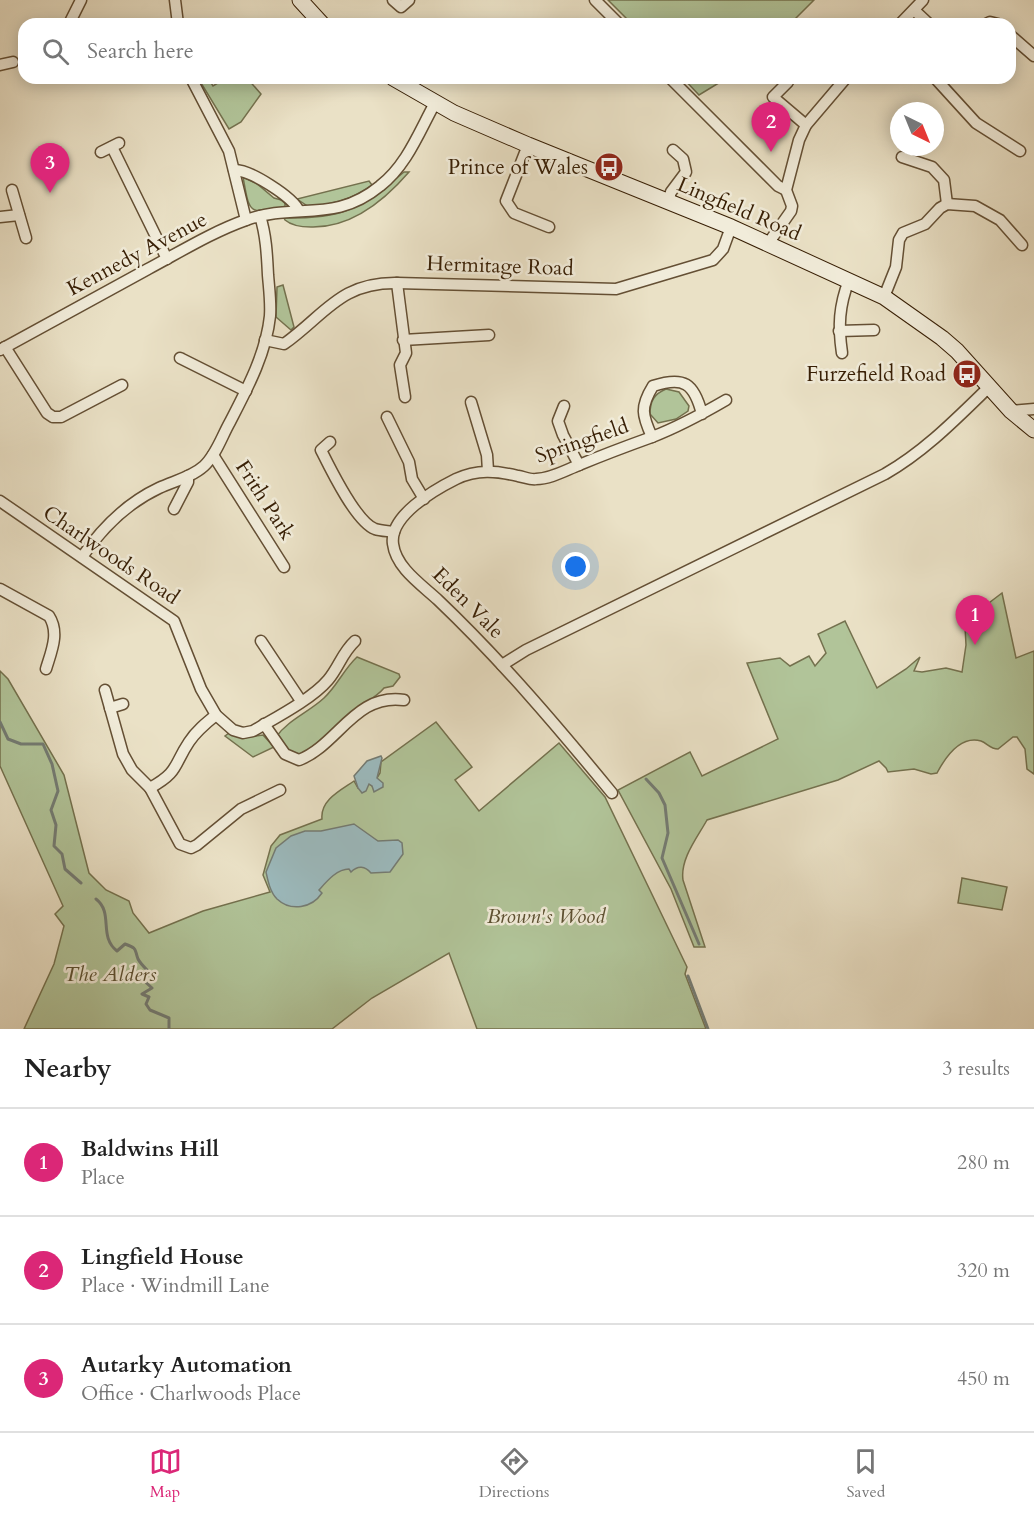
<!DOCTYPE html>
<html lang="en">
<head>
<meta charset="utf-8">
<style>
	:root { --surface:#fff; --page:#f2f2f2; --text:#222; --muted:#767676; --line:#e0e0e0; --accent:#db2777 }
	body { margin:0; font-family:Cardo,serif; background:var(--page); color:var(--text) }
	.compass { position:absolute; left:890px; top:102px; width:54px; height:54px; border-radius:50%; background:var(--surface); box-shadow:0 3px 15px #0003; rotate:137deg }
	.you { position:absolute; left:576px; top:567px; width:21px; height:21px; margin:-15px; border:4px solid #fff; border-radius:50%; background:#1a73e8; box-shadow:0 0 0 9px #1a73e833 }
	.badge { display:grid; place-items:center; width:39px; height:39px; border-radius:50%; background:var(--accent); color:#fff; font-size:20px; font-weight:700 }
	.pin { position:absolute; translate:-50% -50px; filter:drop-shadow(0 2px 3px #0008) }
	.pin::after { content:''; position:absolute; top:32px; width:21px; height:18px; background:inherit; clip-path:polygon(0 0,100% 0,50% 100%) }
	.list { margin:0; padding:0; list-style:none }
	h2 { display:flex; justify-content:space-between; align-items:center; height:78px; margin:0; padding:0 24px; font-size:26px }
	h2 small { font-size:20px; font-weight:400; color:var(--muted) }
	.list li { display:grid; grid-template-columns:39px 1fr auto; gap:18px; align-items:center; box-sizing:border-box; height:108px; padding:0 24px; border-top:2px solid var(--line) }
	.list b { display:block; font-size:22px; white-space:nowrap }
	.list p { margin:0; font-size:20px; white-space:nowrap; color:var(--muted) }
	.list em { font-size:20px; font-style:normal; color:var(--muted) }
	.icon { flex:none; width:33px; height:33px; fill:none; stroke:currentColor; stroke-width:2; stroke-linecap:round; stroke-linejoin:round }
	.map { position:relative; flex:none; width:1034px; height:1029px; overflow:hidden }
	.search { position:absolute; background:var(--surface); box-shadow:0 3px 15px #0003; left:18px; right:18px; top:18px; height:66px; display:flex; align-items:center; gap:15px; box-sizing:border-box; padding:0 21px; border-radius:18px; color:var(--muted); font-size:22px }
	.sheet { height:402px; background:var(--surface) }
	nav { display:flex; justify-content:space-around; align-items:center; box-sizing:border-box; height:84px; border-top:2px solid var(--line); background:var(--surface); font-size:16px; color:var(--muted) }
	nav a { display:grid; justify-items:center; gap:3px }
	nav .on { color:var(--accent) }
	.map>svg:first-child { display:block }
	.green { fill:#b1c499; stroke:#74714e; stroke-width:1.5 }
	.water { fill:#9cbbbf; stroke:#747c74; stroke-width:1.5 }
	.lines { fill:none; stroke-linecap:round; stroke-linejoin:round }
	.stream { stroke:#747c74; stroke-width:3 }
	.street-casing { stroke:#644f34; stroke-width:13 }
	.secondary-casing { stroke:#371e04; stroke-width:17 }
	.street { stroke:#f1ecda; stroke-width:10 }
	.secondary { stroke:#f1ecda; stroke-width:15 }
	.labels { text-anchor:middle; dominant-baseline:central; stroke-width:5; stroke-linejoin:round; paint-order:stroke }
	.poi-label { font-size:21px; fill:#371e04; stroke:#f1ecda; text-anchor:end }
	.street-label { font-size:21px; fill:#371e04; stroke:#f1ecda }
	.park-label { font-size:21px; font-style:italic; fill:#5c5031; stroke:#f1ecda }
</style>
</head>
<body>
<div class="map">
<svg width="1034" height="1029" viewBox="0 0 1034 1029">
	<rect width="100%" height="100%" fill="#eae1c6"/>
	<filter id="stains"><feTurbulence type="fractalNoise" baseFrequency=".00333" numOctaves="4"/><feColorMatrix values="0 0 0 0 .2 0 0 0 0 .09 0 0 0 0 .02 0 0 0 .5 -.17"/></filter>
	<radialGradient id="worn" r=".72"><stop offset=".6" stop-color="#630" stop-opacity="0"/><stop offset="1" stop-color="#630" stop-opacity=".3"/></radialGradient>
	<g class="green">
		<polygon points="608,0 814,0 794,20 798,24 632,24"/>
		<polygon points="198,78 208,78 213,86 226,78 247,78 261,94 241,122 229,129"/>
		<polygon points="683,78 727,78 699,95"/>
		<path d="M404,172H409C384,201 350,228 311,227C302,227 292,226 285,220L284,218C346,218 358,210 404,172Z"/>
		<path d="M243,177L256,183L274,198L285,201V207C247,214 250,214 243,177Z"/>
		<path d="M369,181L372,185C348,201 337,203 309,207L297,199Z"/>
		<polygon points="283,285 294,327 291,330 276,317 277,287"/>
		<path d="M666,389L679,392L689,406L688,411L676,419L658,423L650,414C650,401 654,394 666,389Z"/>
		<path d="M1002,593L1016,658L1034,651V774L1027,769L1025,749L1017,737H1013L998,749C990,749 987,743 981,741C960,735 945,758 937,773L931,774L914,769L888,772L886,768L879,761L838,780L707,820C697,838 680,859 683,880L705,947H694L671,889L618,790L690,752L702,776L778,739L747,663L780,658L790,666L809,656L815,666L826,653L818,634L845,621L877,688L906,669L920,657L914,671L922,672L946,668L962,672L966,645L965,626L981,609Z"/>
		<path d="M357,657L399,674L400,677L393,686L384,688C376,698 362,704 351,713C336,726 321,741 306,755H292L276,737C288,720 309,712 324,698C337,686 344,669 357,657Z"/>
		<path d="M0,671L8,679L64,775L89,873L106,890L129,901L133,913L149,933L203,911L270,892L263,875L271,846L280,835L322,819C320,800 341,790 354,781L358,788L369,784L372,786L380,773L381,762L436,722L472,767L455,780L479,811L559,743L605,797L687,967L685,974L706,1029H477L449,953L372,998L332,1029H24L54,964L64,926L55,914L63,906L0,766Z"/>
		<polygon points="229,733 243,738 263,735 274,747 253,757 225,736"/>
		<polygon points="962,878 1007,887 1002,910 958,903"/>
	</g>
	<g class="water">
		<polygon points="381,756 382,758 377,778 383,783 383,787 374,792 372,786 369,784 366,791 362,793 358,788 354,776 367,761"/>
		<path d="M354,824L378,841L398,840L402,843L403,854L390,872L371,873C365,866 358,865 351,872L349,869C337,869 327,881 319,890L322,893C312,908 291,912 277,899C270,892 268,881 266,872L276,848L291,836L305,831H321Z"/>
	</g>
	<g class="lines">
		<g class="stream">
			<polyline points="0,722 8,739 21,744 43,744 52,764 58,791 51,810 56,825 54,846 62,854 65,869 81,883"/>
			<polyline points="646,779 659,793 665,805 668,833 662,858 699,944"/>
			<path d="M96,899C114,913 98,936 117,951L125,944C138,949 134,948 138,959C140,963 145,968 148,971L141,978L152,988L142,994L149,997L146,1004L150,1010L169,1018V1029"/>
			<polyline points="688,976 708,1029"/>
		</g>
		<g class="street-casing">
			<g id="street">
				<polyline points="175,0 178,24"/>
				<polyline points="393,0 401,7 409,0"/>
				<polyline points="595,0 619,24"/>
				<polyline points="914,10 929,24"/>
				<polyline points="69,24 81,0"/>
				<polyline points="900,24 923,0"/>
				<polyline points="986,24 990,22 998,24"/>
				<polyline points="1010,35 1034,56"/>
				<polyline points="0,65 13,62"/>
				<polyline points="191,78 229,151 246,220"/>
				<polyline points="670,78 778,186 786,190"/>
				<polyline points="935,78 976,123 1020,151"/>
				<polyline points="788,82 773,97 806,125"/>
				<polyline points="528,145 506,201 514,213 549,227"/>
				<polyline points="112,147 167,259"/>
				<polyline points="101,152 119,143"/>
				<polyline points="902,157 932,167 944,180 947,204"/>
				<path d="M234,170C249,169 293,197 299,211"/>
				<polyline points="12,190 26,238"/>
				<polyline points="668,201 671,192 686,172 683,159 673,150"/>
				<polyline points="0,217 19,215"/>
				<polyline points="769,245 772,238 791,211 792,206 786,190 799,140 806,125 846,78"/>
				<polyline points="397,283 406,353 400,365 405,397"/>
				<polyline points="884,297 896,267 899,240 903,233 925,224 940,208 947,204 975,206 1000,220 1022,245"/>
				<polyline points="839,331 874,330"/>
				<path d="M265,340L284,344C325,315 340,282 397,283L616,289L713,260L723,249L731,227"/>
				<polyline points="403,340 489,335"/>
				<polyline points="5,347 47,413 53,417 61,417 122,385"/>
				<path d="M0,350C50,323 99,296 148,269C180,252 212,232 246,220C296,202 334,224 380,186C407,165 419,132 435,103"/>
				<path d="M842,353C838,326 839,306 849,280"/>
				<polyline points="180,358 246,391"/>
				<polyline points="471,402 487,455 488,471"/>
				<polyline points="564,406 558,421 563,435 579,465"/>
				<polyline points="1011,411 1034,409"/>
				<path d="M702,414C694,383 684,376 653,386C640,407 642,415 652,437C678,427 702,414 726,400"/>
				<polyline points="387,417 409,462 412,479 424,499"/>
				<path d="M330,442L321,450C330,468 356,522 375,529C381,531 389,531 394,532"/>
				<polyline points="213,455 284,567"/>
				<path d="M0,501L174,621L201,689L216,715L233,730L243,733L253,731C275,718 312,699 328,680C339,667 342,653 355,641"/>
				<polyline points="174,509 188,482 188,476"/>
				<path d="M82,557C102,528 127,503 159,488C174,481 192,477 204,466C216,455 222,436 230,422C247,389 266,354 270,316C271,302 269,288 268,275C267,254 266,235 260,216"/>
				<path d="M0,589L49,616C60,633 51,652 46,669"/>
				<polyline points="261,641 301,701"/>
				<path d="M502,665L526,650L885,474C925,451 956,419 989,387"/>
				<polyline points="105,690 123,754 132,770 150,788 180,844 191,848 197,845 241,809 280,790"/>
				<polyline points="110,708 123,704"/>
				<path d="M264,724L285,754L299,760C338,745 355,693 404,700"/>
				<path d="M150,788C179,772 173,766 189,742C196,731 206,723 216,715"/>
				<path d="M612,793C557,726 501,660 438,600C422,585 396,568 393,544C389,516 434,490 456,479C477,469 497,471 518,476C524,477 531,480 536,479C551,479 566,470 579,465C603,455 627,446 652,437"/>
			</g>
		</g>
		<g class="secondary-casing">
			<g id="secondary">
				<polyline points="300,0 322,24"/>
				<polyline points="393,78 454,113 528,145 731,227 884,297 942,338 957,351 1011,411 1034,430"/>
			</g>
		</g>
		<use href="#street" class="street"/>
		<use href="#secondary" class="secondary"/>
	</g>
	<defs>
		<g id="bus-disc" transform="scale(1.5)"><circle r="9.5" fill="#8f2418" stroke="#f1ecda"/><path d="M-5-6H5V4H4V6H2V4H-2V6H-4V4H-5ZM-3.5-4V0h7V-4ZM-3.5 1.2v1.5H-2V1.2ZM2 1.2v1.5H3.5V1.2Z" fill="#fff"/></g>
	</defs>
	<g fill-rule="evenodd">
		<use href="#bus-disc" x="609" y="167"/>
		<use href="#bus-disc" x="967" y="374"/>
	</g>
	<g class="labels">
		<g class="poi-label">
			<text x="588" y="167">Prince of Wales</text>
			<text x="946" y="374">Furzefield Road</text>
		</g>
		<g class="street-label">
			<text transform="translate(739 209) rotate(23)">Lingfield Road</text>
			<text transform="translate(137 254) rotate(-28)">Kennedy Avenue</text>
			<text transform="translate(500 266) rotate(2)">Hermitage Road</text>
			<text transform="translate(582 441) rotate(-19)">Springfield</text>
			<text transform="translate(265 500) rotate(57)">Frith Park</text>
			<text transform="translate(111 555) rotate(34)">Charlwoods Road</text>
			<text transform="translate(468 603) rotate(45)">Eden Vale</text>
		</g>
		<g class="park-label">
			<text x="546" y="916">Brown's Wood</text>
			<text x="110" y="974">The Alders</text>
		</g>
	</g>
	<rect width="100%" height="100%" filter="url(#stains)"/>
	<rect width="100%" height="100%" fill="url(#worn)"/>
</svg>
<svg class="compass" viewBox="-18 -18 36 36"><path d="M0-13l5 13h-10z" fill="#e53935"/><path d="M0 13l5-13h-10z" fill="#767676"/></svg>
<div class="you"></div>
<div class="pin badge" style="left:975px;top:645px">1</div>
<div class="pin badge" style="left:771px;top:152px">2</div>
<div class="pin badge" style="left:50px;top:193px">3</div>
<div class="search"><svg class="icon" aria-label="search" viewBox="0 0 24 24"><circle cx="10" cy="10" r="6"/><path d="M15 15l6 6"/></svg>Search here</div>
</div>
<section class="sheet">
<h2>Nearby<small>3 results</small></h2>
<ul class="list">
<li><span class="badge">1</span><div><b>Baldwins Hill</b><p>Place</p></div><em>280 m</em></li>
<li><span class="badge">2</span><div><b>Lingfield House</b><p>Place · Windmill Lane</p></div><em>320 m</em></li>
<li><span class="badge">3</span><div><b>Autarky Automation</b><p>Office · Charlwoods Place</p></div><em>450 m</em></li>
</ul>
</section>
<nav>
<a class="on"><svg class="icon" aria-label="map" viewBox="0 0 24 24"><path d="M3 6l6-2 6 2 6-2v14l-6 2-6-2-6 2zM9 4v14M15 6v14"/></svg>Map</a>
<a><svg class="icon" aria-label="directions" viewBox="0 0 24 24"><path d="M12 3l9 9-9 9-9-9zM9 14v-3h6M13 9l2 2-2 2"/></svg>Directions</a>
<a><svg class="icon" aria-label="saved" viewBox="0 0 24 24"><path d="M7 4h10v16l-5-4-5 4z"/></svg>Saved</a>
</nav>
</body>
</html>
